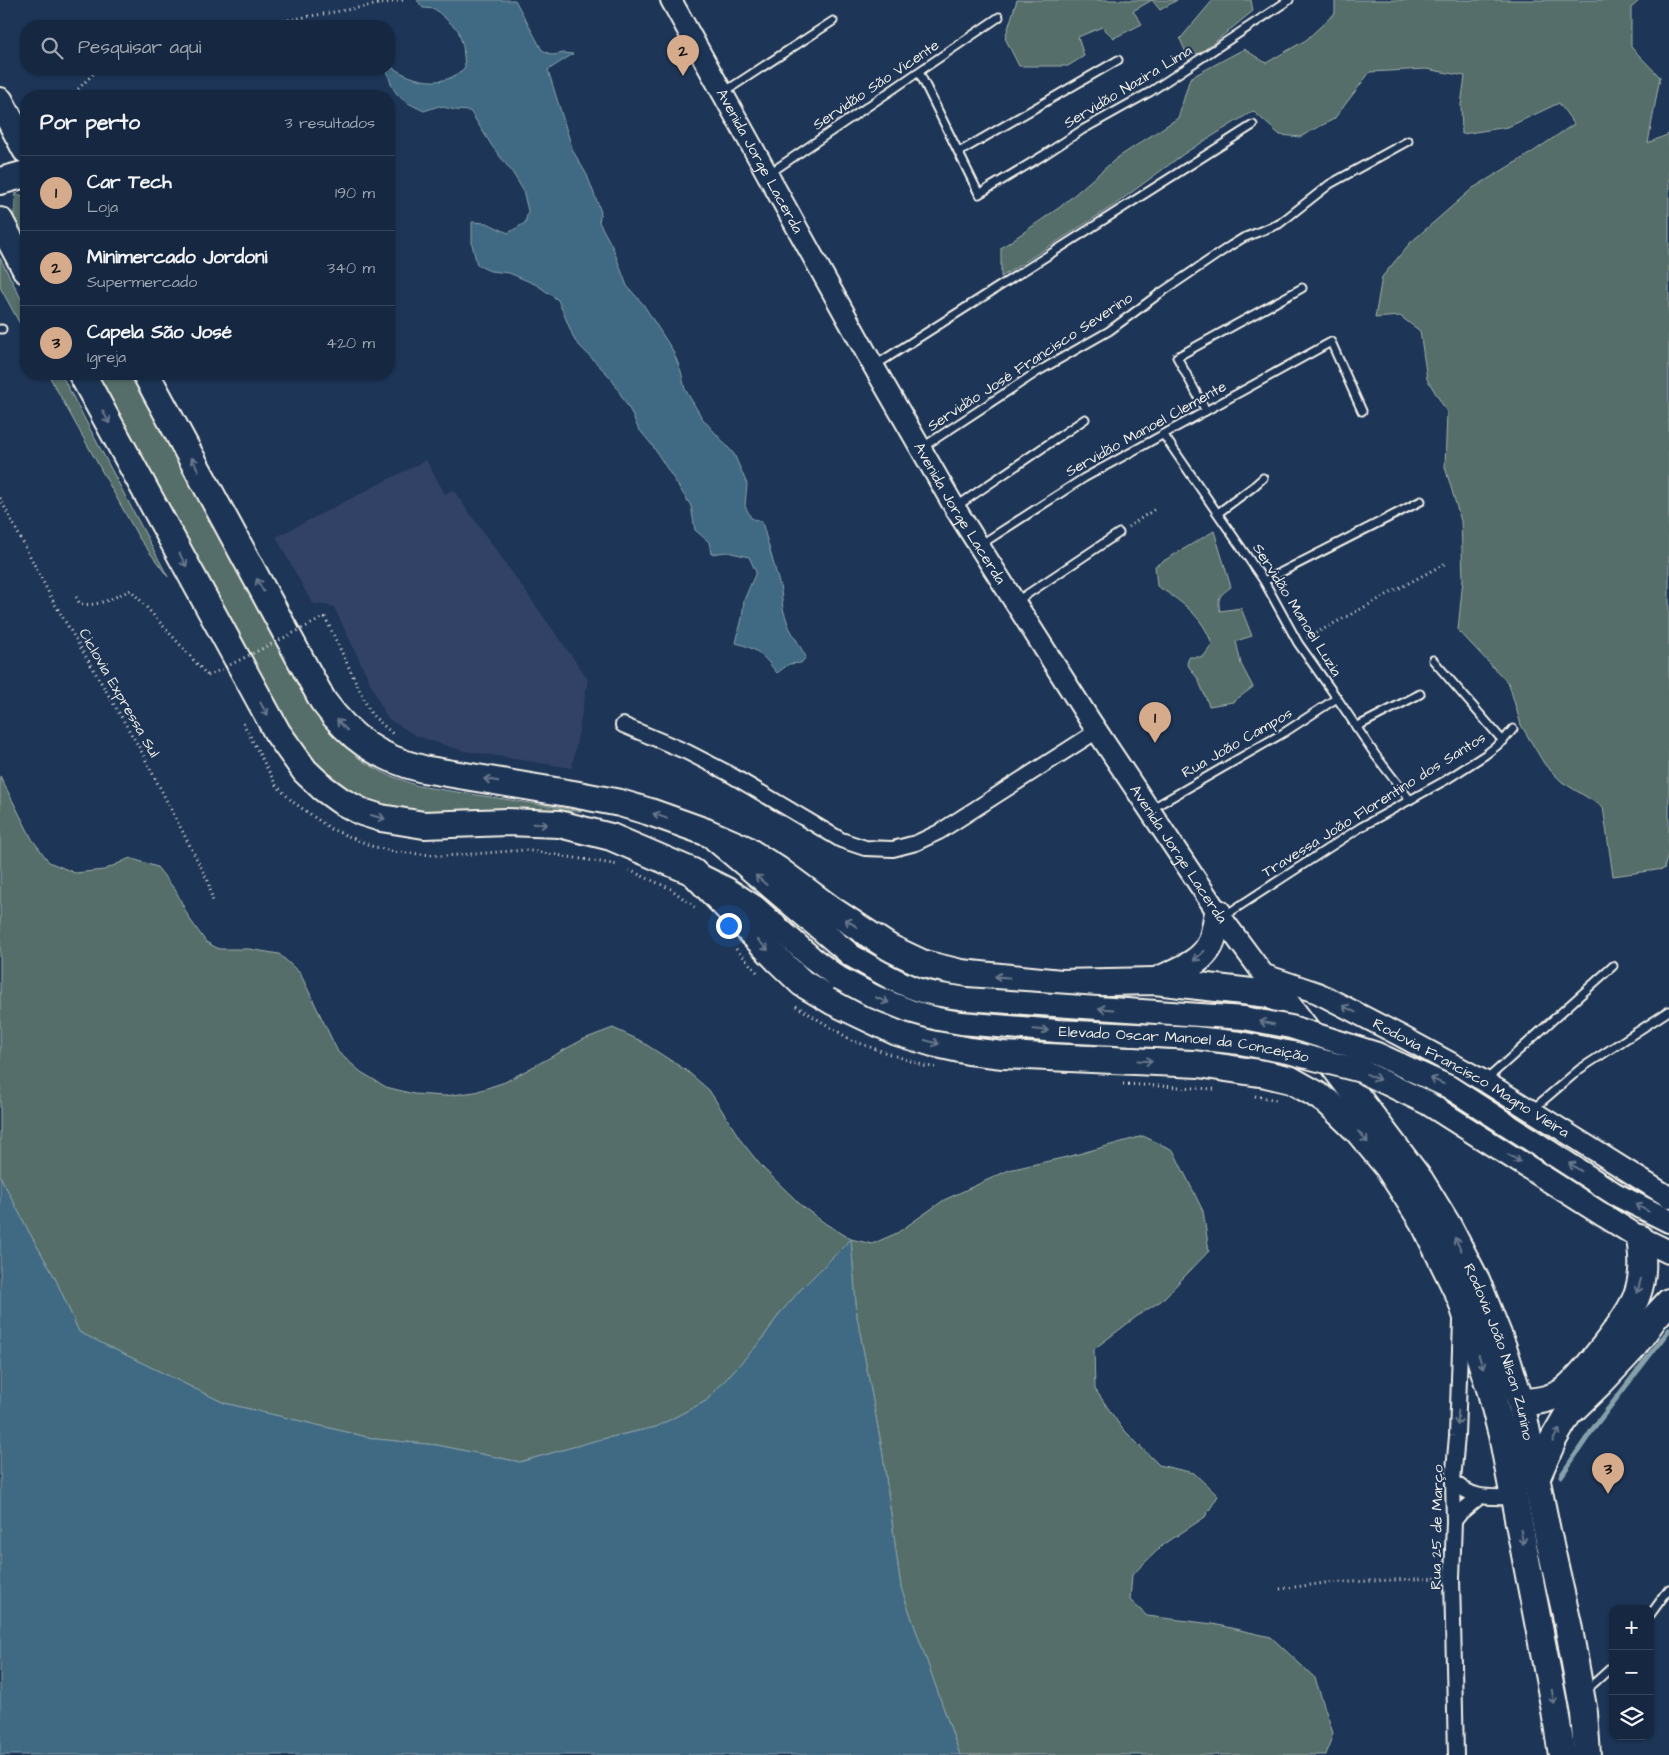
<!DOCTYPE html>
<html lang="pt">
<head>
<meta charset="utf-8">
<style>
	:root { --surface:#162841; --page:#1f3048; --text:#f1f3f6; --muted:#9ea6b1; --line:#35445a; --accent:#d6ab8b }
	body { margin:0; font-family:"Architects Daughter",sans-serif; background:var(--page); color:var(--text) }
	.controls { position:absolute; right:15px; bottom:15px; display:grid; overflow:hidden; border-radius:10px; box-shadow:0 1px 4px #0004 }
	.controls button { width:45px; height:45px; display:grid; place-items:center; padding:0; border:0; border-bottom:1px solid var(--line); background:var(--surface); color:var(--text); font:25px sans-serif }
	.you { position:absolute; left:728px; top:925px; width:18px; height:18px; margin:-12px; border:4px solid #fff; border-radius:50%; background:#1a73e8; box-shadow:0 0 0 8px #1a73e833 }
	.badge { display:grid; place-items:center; width:32px; height:32px; border-radius:50%; background:var(--accent); color:#111; font-size:16px; font-weight:700 }
	.pin { position:absolute; translate:-50% -41px; filter:drop-shadow(0 1px 2px #0008) }
	.pin::after { content:''; position:absolute; top:26px; width:18px; height:15px; background:inherit; clip-path:polygon(0 0,100% 0,50% 100%) }
	.list { margin:0; padding:0; list-style:none }
	h2 { display:flex; justify-content:space-between; align-items:center; height:65px; margin:0; padding:0 20px; font-size:21px }
	h2 small { font-size:16px; font-weight:400; color:var(--muted) }
	.list li { display:grid; grid-template-columns:32px 1fr auto; gap:15px; align-items:center; box-sizing:border-box; height:75px; padding:0 20px; border-top:1px solid var(--line) }
	.list b { display:block; font-size:19px; white-space:nowrap }
	.list p { margin:0; font-size:16px; white-space:nowrap; color:var(--muted) }
	.list em { font-size:16px; font-style:normal; color:var(--muted) }
	.icon { flex:none; width:28px; height:28px; fill:none; stroke:currentColor; stroke-width:2; stroke-linecap:round; stroke-linejoin:round }
	.map { position:relative; flex:none; width:1669px; height:1755px; overflow:hidden }
	.search { position:absolute; background:var(--surface); box-shadow:0 1px 4px #0004; left:20px; top:20px; width:375px; height:55px; display:flex; align-items:center; gap:12px; box-sizing:border-box; padding:0 18px; border-radius:20px; color:var(--muted); font-size:19px }
	.panel { position:absolute; background:var(--surface); box-shadow:0 1px 4px #0004; left:20px; top:90px; width:375px; height:290px; border-radius:20px }
	.map>svg:first-child { display:block }
	.built { fill:#314366 }
	.green { fill:#556e6b; stroke:#a4b0aa }
	.water { fill:#3f6b83; stroke:#87a1ab }
	.lines { fill:none; stroke-linecap:round; stroke-linejoin:round }
	.stream { stroke:#87a1ab; stroke-width:5 }
	.lane-casing { stroke:#f4f1e8; stroke-width:11 }
	.street-casing { stroke:#f4f1e8; stroke-width:18 }
	.secondary-casing { stroke:#f4f1e8; stroke-width:24 }
	.primary-casing { stroke:#f4f1e8; stroke-width:26 }
	.highway-casing { stroke:#f4f1e8; stroke-width:30 }
	.path { stroke:#f4f1e8; stroke-width:3; stroke-dasharray:1 4; stroke-linecap:butt }
	.lane { stroke:#1d3557; stroke-width:7 }
	.street { stroke:#1d3557; stroke-width:14 }
	.secondary { stroke:#1d3557; stroke-width:20 }
	.primary { stroke:#1d3557; stroke-width:22 }
	.highway { stroke:#1d3557; stroke-width:26 }
	.primary-bridge-casing { stroke:#f4f1e8; stroke-width:26; stroke-linecap:butt }
	.path-bridge { stroke:#f4f1e8; stroke-width:3; stroke-dasharray:1 4; stroke-linecap:butt }
	.primary-bridge { stroke:#1d3557; stroke-width:22 }
	.oneway { stroke:#68778a }
	.labels { text-anchor:middle; dominant-baseline:central; stroke-width:4; stroke-linejoin:round; paint-order:stroke }
	.street-label { font-size:15px; fill:#f4f1e8; stroke:#1d3557 }
</style>
</head>
<body>
<div class="map">
<svg width="1669" height="1755" viewBox="0 0 1669 1755">
	<rect width="100%" height="100%" fill="#1d3557"/>
	<filter id="ink" filterUnits="userSpaceOnUse"><feTurbulence type="fractalNoise" baseFrequency=".02" numOctaves="2"/><feDisplacementMap in="SourceGraphic" scale="10" xChannelSelector="R" yChannelSelector="G"/><feConvolveMatrix kernelMatrix="1 2 1 2 8 2 1 2 1" color-interpolation-filters="sRGB"/></filter>
	<g filter="url(#ink)">
		<polygon class="built" points="426,460 445,494 453,490 588,679 572,768 465,751 450,747 415,735 387,718 334,607 312,603 276,537"/>
		<g class="green">
			<polygon points="1017,0 1152,0 1133,11 1142,24 1114,38 1102,27 1078,37 1084,56 1068,66 1019,66 1005,38"/>
			<polygon points="1152,0 1177,0 1160,10"/>
			<polygon points="1213,0 1251,0 1253,11 1201,53 1187,55 1180,39"/>
			<polygon points="1335,0 1640,0 1631,8 1631,47 1660,77 1648,143 1669,134 1669,850 1664,869 1613,876 1603,807 1562,782 1545,765 1521,725 1509,684 1458,630 1463,579 1461,521 1445,467 1447,412 1427,379 1420,331 1400,316 1375,318 1382,277 1410,243 1473,188 1531,153 1574,124 1559,103 1508,127 1462,134 1461,105 1465,76 1426,69 1370,72 1334,119 1300,137 1280,135 1253,111 1185,153 1113,206 1001,277 1001,248 1060,207 1117,158 1178,118 1190,78 1244,49 1266,63 1306,40 1335,13"/>
			<polygon points="16,193 26,198 26,246 13,222"/>
			<polygon points="0,258 26,308 26,335 0,287"/>
			<polygon points="48,374 61,374 168,577 139,538"/>
			<polygon points="96,374 133,374 313,706 324,726 345,747 364,762 386,774 418,786 582,811 503,810 415,812 380,804 346,792 314,762 293,734"/>
			<path d="M1214,531L1231,587C1220,595 1217,597 1220,611L1241,608L1252,636L1236,641L1241,664L1253,687L1233,702L1209,706L1198,679L1187,664L1189,657H1203L1212,645C1204,617 1181,601 1157,586L1155,566Z"/>
			<polygon points="0,776 32,839 49,862 75,873 104,870 130,858 157,867 176,891 189,918 206,942 219,949 249,949 279,954 300,973 338,1052 361,1072 386,1087 414,1094 445,1096 475,1092 505,1082 584,1039 613,1028 639,1040 687,1071 709,1090 742,1142 762,1167 803,1207 826,1224 851,1239 872,1244 897,1233 944,1200 1009,1170 1071,1156 1143,1136 1173,1150 1203,1211 1209,1251 1161,1301 1140,1314 1094,1349 1095,1389 1121,1427 1159,1465 1194,1473 1218,1496 1205,1517 1163,1545 1132,1575 1130,1600 1147,1616 1213,1624 1271,1637 1315,1678 1333,1733 1326,1755 960,1755 901,1588 882,1449 857,1317 851,1239 803,1287 780,1313 761,1341 706,1401 656,1427 598,1440 520,1462 437,1445 376,1439 224,1403 79,1332 55,1278 28,1230 0,1176"/>
		</g>
		<g class="water">
			<path d="M417,0H515L542,50L552,55L564,53L573,54L548,70L573,151L587,175L601,212L599,222L613,248L627,286L643,304L673,351L681,371L685,389L702,418L734,454L747,484L745,506L751,518L762,522L781,590L783,609L789,627L806,657L801,663L789,664L777,673C763,655 758,649 736,643L742,618L744,600L756,572L749,557L727,552L711,554L709,542L695,530L691,506L652,445L638,428L631,412L611,378L575,341L558,300L537,285L509,273L490,271L477,265L472,244V222L487,223L508,233L525,223L528,211L523,190L512,172L492,146L470,111L455,110L439,106L424,111C401,100 394,97 387,71L393,68C415,82 446,89 465,67L463,46L458,30L435,9L423,8Z"/>
			<polygon points="0,1176 28,1230 55,1278 79,1332 224,1403 376,1439 437,1445 520,1462 598,1440 656,1427 706,1401 761,1341 780,1313 803,1287 851,1239 857,1317 882,1449 901,1588 960,1755 0,1755"/>
		</g>
		<g class="lines">
			<polyline class="stream" points="1561,1476 1595,1426 1669,1330"/>
			<g class="lane-casing">
				<g id="lane">
					<polyline points="919,72 979,194 1044,155 1082,130 1150,92 1289,0"/>
					<polyline points="724,92 833,21"/>
					<polyline points="959,152 1118,60"/>
					<polyline points="770,173 999,17"/>
					<polyline points="0,329 2,329"/>
					<polyline points="874,366 1253,125"/>
					<polyline points="1206,411 1177,357 1302,288"/>
					<polyline points="1163,434 1264,581 1298,643 1337,698 1376,756 1410,800"/>
					<polyline points="923,447 1037,372 1109,331 1159,294 1230,246 1243,238 1279,224 1330,184 1408,141"/>
					<polyline points="957,506 1085,419"/>
					<polyline points="1218,513 1253,487 1263,478"/>
					<polyline points="980,545 1084,478 1331,342 1362,411"/>
					<polyline points="1264,581 1421,501"/>
					<polyline points="1017,601 1119,533"/>
					<polyline points="1433,660 1503,741"/>
					<polyline points="1356,727 1420,694"/>
					<polyline points="1151,809 1285,732 1337,698"/>
					<polyline points="1224,916 1361,827 1446,780 1485,755 1503,741 1513,729"/>
					<polyline points="1487,1079 1613,966"/>
					<polyline points="1533,1109 1580,1069 1669,1011"/>
					<polyline points="1650,1615 1669,1589"/>
					<polyline points="1585,1688 1592,1685 1613,1666"/>
				</g>
			</g>
			<g class="street-casing">
				<g id="street">
					<polyline points="623,725 687,752 726,772 841,840 865,848 893,849 916,843 939,832 1097,731"/>
					<path d="M1453,1481C1473,1500 1488,1497 1514,1497"/>
					<polyline points="1454,1521 1461,1512 1479,1497"/>
					<polyline points="1456,1755 1452,1578 1454,1521 1453,1481 1457,1436 1461,1321"/>
				</g>
			</g>
			<g class="secondary-casing">
				<g id="secondary">
					<path id="s1" d="M671,0L874,367L955,508L1089,719L1218,913L1284,1002"/>
					<path id="s2" d="M1265,975L1318,993L1401,1036L1484,1081L1669,1197"/>
				</g>
			</g>
			<g class="primary-casing">
				<g id="primary">
					<polyline points="715,840 852,956"/>
					<polyline points="701,876 727,889 755,907 812,958 839,978"/>
					<polyline points="1615,1194 1669,1221"/>
					<polyline points="1603,1215 1640,1238 1669,1252"/>
				</g>
			</g>
			<g class="highway-casing">
				<g id="highway">
					<polyline points="0,101 26,150"/>
					<polyline points="0,181 26,174"/>
					<polyline points="0,221 26,270"/>
					<polyline points="82,374 277,732 305,771 323,788 341,801 362,812 381,818 424,825 507,822 559,824 611,837 693,872 778,960 802,983 834,1002 897,1032 933,1043 969,1051 1003,1055 1199,1064 1266,1074 1291,1080 1314,1093 1329,1103 1358,1131 1388,1167 1425,1225 1461,1299 1491,1392 1502,1435 1554,1705 1562,1755"/>
					<path id="s3" d="M146,374L323,701C350,738 378,758 423,769L573,794L620,803L650,812L706,832L745,849L778,870L832,910L890,948L924,964L961,973L1061,983L1155,981L1269,994L1286,1003L1420,1180L1447,1224L1477,1282L1503,1347L1521,1403L1547,1531L1568,1624L1584,1713L1587,1755"/>
					<path d="M1156,981C1175,972 1205,963 1212,940C1215,931 1216,922 1218,913"/>
					<path d="M1521,1403C1536,1401 1552,1400 1565,1390C1583,1375 1630,1317 1637,1295C1644,1276 1643,1258 1640,1238"/>
					<polyline points="1536,1479 1554,1438 1568,1414 1601,1382 1631,1350 1655,1317 1669,1302"/>
				</g>
			</g>
			<g class="path">
				<polyline points="254,26 403,0"/>
				<polyline points="71,96 98,69"/>
				<polyline points="0,498 52,599 139,747 208,881 213,902"/>
				<polyline points="1128,527 1155,509"/>
				<path d="M76,597L80,604C99,607 114,597 131,590L208,676"/>
				<polyline points="325,617 371,714 395,736"/>
				<polyline points="1307,638 1446,563"/>
				<polyline points="243,723 276,785 293,802 331,829 372,846 395,852 445,856 525,850 619,865"/>
				<polyline points="629,870 671,889 697,909"/>
				<polyline points="736,949 757,972"/>
				<polyline points="796,1006 853,1041 890,1054"/>
				<polyline points="896,1056 925,1066 935,1067"/>
				<polyline points="1123,1084 1214,1089"/>
				<polyline points="1255,1096 1276,1100"/>
				<polyline points="1280,1589 1325,1583 1439,1578"/>
			</g>
			<use href="#lane" class="lane"/>
			<use href="#street" class="street"/>
			<use href="#secondary" class="secondary"/>
			<use href="#primary" class="primary"/>
			<use href="#highway" class="highway"/>
			<g class="primary-bridge-casing">
				<g id="primary-bridge">
					<path d="M852,956C873,968 895,982 919,990C934,995 950,996 966,999L1244,1018L1291,1027L1377,1054L1449,1087L1615,1194"/>
					<path id="s4" d="M839,978L875,997L910,1011L938,1019L961,1023L1057,1031L1195,1038L1240,1043L1292,1053L1361,1071L1427,1103L1603,1215"/>
				</g>
			</g>
			<polyline class="path-bridge" points="208,676 325,617"/>
			<use href="#primary-bridge" class="primary-bridge"/>
		</g>
		<defs><path id="oneway-shaft" d="M-6 0H5M1.5-3L5.5 0L1.5 3" fill="none" stroke-width="1.6" stroke-linecap="round" stroke-linejoin="round" transform="scale(1.25)"/></defs>
		<g class="oneway">
			<use href="#oneway-shaft" transform="translate(106 417) rotate(62)"/>
			<use href="#oneway-shaft" transform="translate(195 464) rotate(-118)"/>
			<use href="#oneway-shaft" transform="translate(183 560) rotate(62)"/>
			<use href="#oneway-shaft" transform="translate(260 585) rotate(-118)"/>
			<use href="#oneway-shaft" transform="translate(264 709) rotate(61)"/>
			<use href="#oneway-shaft" transform="translate(342 725) rotate(-134)"/>
			<use href="#oneway-shaft" transform="translate(491 780) rotate(-171)"/>
			<use href="#oneway-shaft" transform="translate(660 816) rotate(-160)"/>
			<use href="#oneway-shaft" transform="translate(378 817) rotate(16)"/>
			<use href="#oneway-shaft" transform="translate(540 824) rotate(2)"/>
			<use href="#oneway-shaft" transform="translate(761 880) rotate(-139)"/>
			<use href="#oneway-shaft" transform="translate(851 923) rotate(-147)"/>
			<use href="#oneway-shaft" transform="translate(763 945) rotate(46)"/>
			<use href="#oneway-shaft" transform="translate(1199 956) rotate(137)"/>
			<use href="#oneway-shaft" transform="translate(1002 977) rotate(-174)"/>
			<use href="#oneway-shaft" transform="translate(882 1000) rotate(22)"/>
			<use href="#oneway-shaft" transform="translate(1106 1009) rotate(-176)"/>
			<use href="#oneway-shaft" transform="translate(1349 1009) rotate(-153)"/>
			<use href="#oneway-shaft" transform="translate(1267 1023) rotate(-169)"/>
			<use href="#oneway-shaft" transform="translate(1041 1030) rotate(5)"/>
			<use href="#oneway-shaft" transform="translate(932 1042) rotate(15)"/>
			<use href="#oneway-shaft" transform="translate(1145 1061) rotate(3)"/>
			<use href="#oneway-shaft" transform="translate(1373 1077) rotate(24)"/>
			<use href="#oneway-shaft" transform="translate(1437 1081) rotate(-155)"/>
			<use href="#oneway-shaft" transform="translate(1363 1137) rotate(49)"/>
			<use href="#oneway-shaft" transform="translate(1514 1158) rotate(32)"/>
			<use href="#oneway-shaft" transform="translate(1575 1167) rotate(-147)"/>
			<use href="#oneway-shaft" transform="translate(1642 1208) rotate(-152)"/>
			<use href="#oneway-shaft" transform="translate(1458 1244) rotate(-117)"/>
			<use href="#oneway-shaft" transform="translate(1639 1286) rotate(105)"/>
			<use href="#oneway-shaft" transform="translate(1481 1362) rotate(72)"/>
			<use href="#oneway-shaft" transform="translate(1458 1418) rotate(92)"/>
			<use href="#oneway-shaft" transform="translate(1556 1435) rotate(-62)"/>
			<use href="#oneway-shaft" transform="translate(1522 1537) rotate(79)"/>
			<use href="#oneway-shaft" transform="translate(1553 1697) rotate(80)"/>
		</g>
	</g>
	<g class="labels">
		<g class="street-label">
			<text transform="translate(876 85) rotate(-34)">Servidão São Vicente</text>
			<text transform="translate(1128 87) rotate(-31)">Servidão Nazira Lima</text>
			<text stroke="none"><textPath href="#s1" startOffset="184">Avenida Jorge Lacerda</textPath></text>
			<text transform="translate(1030 362) rotate(-33)">Servidão José Francisco Severino</text>
			<text transform="translate(1146 429) rotate(-29)">Servidão Manoel Clemente</text>
			<text stroke="none"><textPath href="#s1" startOffset="589">Avenida Jorge Lacerda</textPath></text>
			<text transform="translate(1297 610) rotate(58)">Servidão Manoel Luzia</text>
			<text transform="translate(119 693) rotate(60)">Ciclovia Expressa Sul</text>
			<text transform="translate(1237 743) rotate(-30)">Rua João Campos</text>
			<text transform="translate(1374 805) rotate(-32)">Travessa João Florentino dos Santos</text>
			<text stroke="none"><textPath href="#s1" startOffset="994">Avenida Jorge Lacerda</textPath></text>
			<text stroke="none"><textPath href="#s4" startOffset="355">Elevado Oscar Manoel da Conceição</textPath></text>
			<text stroke="none"><textPath href="#s2" startOffset="231">Rodovia Francisco Magno Vieira</textPath></text>
			<text stroke="none"><textPath href="#s3" startOffset="1821">Rodovia João Nilson Zunino</textPath></text>
			<text transform="translate(1437 1527) rotate(-89)">Rua 25 de Março</text>
		</g>
	</g>
</svg>
<div class="controls">
<button>+</button>
<button>−</button>
<button><svg class="icon" aria-label="layers" viewBox="0 0 24 24"><path d="M12 4l9 5-9 5-9-5zM3 14l9 5 9-5"/></svg></button>
</div>
<div class="you"></div>
<div class="pin badge" style="left:1155px;top:743px">1</div>
<div class="pin badge" style="left:683px;top:76px">2</div>
<div class="pin badge" style="left:1608px;top:1494px">3</div>
<div class="search"><svg class="icon" aria-label="search" viewBox="0 0 24 24"><circle cx="10" cy="10" r="6"/><path d="M15 15l6 6"/></svg>Pesquisar aqui</div>
<section class="panel">
<h2>Por perto<small>3 resultados</small></h2>
<ul class="list">
<li><span class="badge">1</span><div><b>Car Tech</b><p>Loja</p></div><em>190 m</em></li>
<li><span class="badge">2</span><div><b>Minimercado Jordoni</b><p>Supermercado</p></div><em>340 m</em></li>
<li><span class="badge">3</span><div><b>Capela São José</b><p>Igreja</p></div><em>420 m</em></li>
</ul>
</section>
</div>
</body>
</html>
